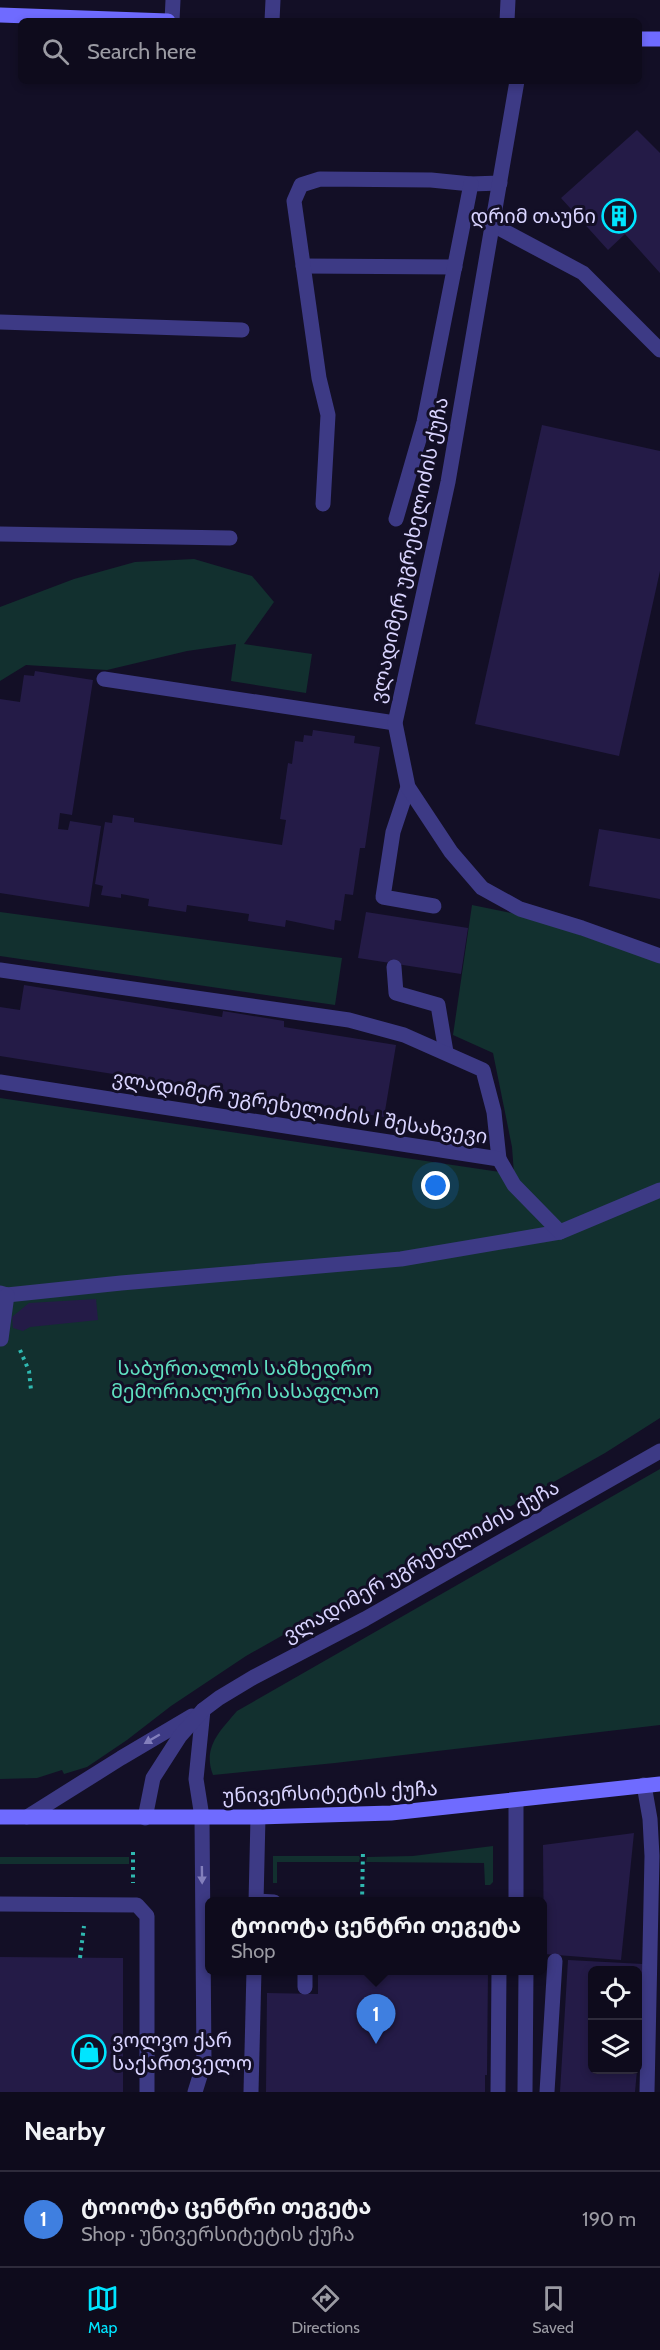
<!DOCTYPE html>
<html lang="en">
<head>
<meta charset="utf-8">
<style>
	:root { --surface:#0e0b1c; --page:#171425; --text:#f1f3f6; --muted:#9b9ba3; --line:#2e2b3b; --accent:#00e5ff }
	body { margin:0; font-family:Cabin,"Noto Sans Georgian",sans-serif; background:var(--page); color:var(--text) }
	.controls { position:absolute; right:18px; bottom:18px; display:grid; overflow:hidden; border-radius:9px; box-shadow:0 3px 9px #0003 }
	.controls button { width:54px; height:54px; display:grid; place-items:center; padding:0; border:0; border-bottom:2px solid var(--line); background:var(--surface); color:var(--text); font:30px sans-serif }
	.you { position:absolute; left:436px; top:1186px; width:21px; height:21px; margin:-15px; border:4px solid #fff; border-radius:50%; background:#1a73e8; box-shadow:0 0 0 9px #1a73e833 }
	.badge { display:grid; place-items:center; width:39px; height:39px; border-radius:50%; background:var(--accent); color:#fff; font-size:20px; font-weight:700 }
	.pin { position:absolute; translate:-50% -50px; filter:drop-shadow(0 2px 3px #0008) }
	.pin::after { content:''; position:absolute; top:32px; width:21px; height:18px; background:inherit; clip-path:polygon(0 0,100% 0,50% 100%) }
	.popup { position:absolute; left:205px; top:1897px; width:342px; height:78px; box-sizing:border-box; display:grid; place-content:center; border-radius:9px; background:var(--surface); filter:drop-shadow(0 2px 4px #0005); font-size:20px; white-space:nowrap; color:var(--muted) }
	.popup b { font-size:22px; color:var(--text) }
	.popup::after { content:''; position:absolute; left:50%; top:100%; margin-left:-12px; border:12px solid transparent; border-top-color:var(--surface) }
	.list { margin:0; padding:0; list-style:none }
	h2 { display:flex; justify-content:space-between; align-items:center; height:78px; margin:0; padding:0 24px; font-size:26px }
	h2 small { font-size:20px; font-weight:400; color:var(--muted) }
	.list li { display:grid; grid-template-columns:39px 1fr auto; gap:18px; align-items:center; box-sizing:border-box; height:96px; padding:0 24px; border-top:2px solid var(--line) }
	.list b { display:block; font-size:22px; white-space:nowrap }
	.list p { margin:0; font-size:20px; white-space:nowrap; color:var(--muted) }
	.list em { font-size:20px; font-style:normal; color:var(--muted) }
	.icon { flex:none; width:33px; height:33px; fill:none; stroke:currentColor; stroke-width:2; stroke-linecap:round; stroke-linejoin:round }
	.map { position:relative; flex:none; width:660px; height:2092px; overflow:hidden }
	.search { position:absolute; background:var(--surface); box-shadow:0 3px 9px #0003; left:18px; right:18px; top:18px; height:66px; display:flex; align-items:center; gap:15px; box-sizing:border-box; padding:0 21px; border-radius:9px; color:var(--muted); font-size:22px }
	.sheet { height:174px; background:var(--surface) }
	nav { display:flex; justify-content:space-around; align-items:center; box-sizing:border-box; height:84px; border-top:2px solid var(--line); background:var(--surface); font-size:16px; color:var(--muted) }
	nav a { display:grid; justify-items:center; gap:3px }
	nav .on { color:var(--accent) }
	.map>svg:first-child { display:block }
	.green { fill:#12302f }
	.building { fill:#241b47 }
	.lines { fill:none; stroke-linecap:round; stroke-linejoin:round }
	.path { stroke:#2fb8b0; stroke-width:4; stroke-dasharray:3 4.5; stroke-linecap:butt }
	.service { stroke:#3d3a85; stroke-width:15 }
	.minor { stroke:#3d3a85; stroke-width:15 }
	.secondary { stroke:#6f6bff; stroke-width:15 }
	.oneway { fill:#837fbc }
	.labels { text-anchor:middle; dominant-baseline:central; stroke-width:6; stroke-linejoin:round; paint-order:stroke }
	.poi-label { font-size:20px; fill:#d9d4ff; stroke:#130f26; text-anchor:end }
	.street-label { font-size:20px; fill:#d9d4ff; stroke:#130f26 }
	.park-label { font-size:20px; fill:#5fe0c0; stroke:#130f26 }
</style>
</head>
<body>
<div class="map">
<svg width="660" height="2092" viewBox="0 0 660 2092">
	<rect width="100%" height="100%" fill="#130f26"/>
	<g class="green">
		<polygon points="194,559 252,576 274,602 244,644 312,654 306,693 231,681 236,644 187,651 107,670 26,665 0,681 0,607 74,579 135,562"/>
		<polygon points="472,905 516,914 660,961 660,1418 605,1453 246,1656 171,1706 127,1740 87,1767 64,1774 62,1770 37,1778 0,1779 0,1098 514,1174 512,1147 493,1053 453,1035"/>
		<polygon points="0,912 342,958 335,1005 0,956"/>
		<path d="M660,1469V1725L335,1763L213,1775C202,1747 221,1730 237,1711Z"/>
		<polygon points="493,1846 493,1882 490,1885 485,1885 484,1863 366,1862 367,1857 413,1856"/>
		<polygon points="273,1856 359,1856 360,1858 359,1862 277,1862 277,1883 273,1883"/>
		<rect x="0" y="1857" width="129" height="7"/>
	</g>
	<g class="building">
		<polygon points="637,130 660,153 660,273 625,234 608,250 561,198"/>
		<polygon points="542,425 660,451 660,571 619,756 475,724"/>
		<polygon points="35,671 93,680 72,815 60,813 58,829 68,830 70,821 101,826 89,907 0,893 0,699 20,702 24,675 34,676"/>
		<polygon points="313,730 355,736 354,743 380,747 365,848 360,848 353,895 345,894 341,921 335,920 334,930 286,920 285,927 248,921 249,914 187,905 186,912 148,906 149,899 121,894 121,898 101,895 103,886 95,884 105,822 112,823 113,815 134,818 134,822 282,845 286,820 280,819 288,763 292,764 295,741 303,742 304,735 312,736"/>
		<polygon points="599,829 660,839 660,899 589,886"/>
		<polygon points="366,912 468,928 461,974 358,958"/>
		<polygon points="24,985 222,1017 223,1011 284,1021 284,1027 396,1045 384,1117 0,1056 0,1007 20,1010"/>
		<polygon points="96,1299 98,1320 30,1327 23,1331 13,1328 12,1317 29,1303"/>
		<polygon points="634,1833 621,1960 544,1954 543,1845"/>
		<polygon points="0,1957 123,1958 123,2092 0,2092"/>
		<polygon points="568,1960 643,1964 639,2029 638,2029 638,1970 592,1970 592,2070 637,2070 635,2092 560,2092"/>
		<polygon points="318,1970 488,1970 487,2075 485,2075 485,2092 266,2092 267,1993 318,1994"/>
	</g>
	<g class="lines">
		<g class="path">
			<polyline points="20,1350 29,1371 31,1390"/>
			<polyline points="133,1852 133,1883"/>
			<polyline points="362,1902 363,1851"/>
			<polyline points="80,1958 84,1926"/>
		</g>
		<g class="service">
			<polyline points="172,21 173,0"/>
			<polyline points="272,21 273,0"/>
			<polyline points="507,21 508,0"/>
			<polyline points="493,225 583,273 660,350"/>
			<polyline points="303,266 455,267"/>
			<polyline points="0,322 242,330"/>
			<polyline points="323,504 328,415 319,378 294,201 301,185 320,179 431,180 471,184 500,183"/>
			<polyline points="396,519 424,422 471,184"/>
			<polyline points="0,534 230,538"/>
			<polyline points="104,679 395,723"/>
			<polyline points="408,787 393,832 383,897 434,906"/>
			<polyline points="394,967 396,993 438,1005 446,1052"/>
			<polyline points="0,970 349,1020 404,1035 483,1070 494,1112 499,1159"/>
			<polyline points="0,1293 7,1295 121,1283 401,1259 560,1232"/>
			<polyline points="1,1339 7,1295"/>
			<polyline points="644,1785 650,1819 652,1856 647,2092"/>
			<polyline points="256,1901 274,1902"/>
			<polyline points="256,1902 258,1817"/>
			<polyline points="516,1902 516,1801"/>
			<polyline points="0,1904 137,1905 147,1916 147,2092"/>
			<polyline points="305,1987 305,1970"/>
			<polyline points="195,2092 204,2063 202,1817"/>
			<polyline points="251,2092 254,1970"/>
			<polyline points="498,2092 499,1970"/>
			<polyline points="525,2092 526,1970"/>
			<polyline points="547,2092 555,1961"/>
		</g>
		<g class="minor">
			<polyline points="517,81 448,482 395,723 408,787 451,852 482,888 520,909 582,928 660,956"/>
			<polyline points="0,1082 499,1159 514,1185 560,1232 660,1190"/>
			<polyline points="27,1817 121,1758 192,1716"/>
			<polyline points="202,1817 196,1779 203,1710"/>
			<polyline points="145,1818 153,1778 180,1736 203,1710 219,1698 254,1677 365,1619 660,1451"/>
		</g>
		<g class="secondary">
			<polyline points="0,15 168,21"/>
			<polyline points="639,39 660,39"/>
			<polyline points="0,1817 258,1817 391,1813 660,1784"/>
		</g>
	</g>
	<defs><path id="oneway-solid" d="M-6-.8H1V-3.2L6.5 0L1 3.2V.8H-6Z" transform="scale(1.5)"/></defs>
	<g class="oneway">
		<use href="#oneway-solid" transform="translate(152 1739) rotate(150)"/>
		<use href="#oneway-solid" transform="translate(202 1875) rotate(89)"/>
	</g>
	<defs>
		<g id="building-ring" transform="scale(1.725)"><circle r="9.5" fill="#130f26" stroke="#00e5ff" stroke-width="1.5"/><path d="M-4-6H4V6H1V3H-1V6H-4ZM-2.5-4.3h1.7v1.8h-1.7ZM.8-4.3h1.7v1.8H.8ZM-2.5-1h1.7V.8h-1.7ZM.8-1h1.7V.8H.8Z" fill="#00e5ff"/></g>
		<g id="shop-ring" transform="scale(1.725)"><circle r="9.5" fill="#130f26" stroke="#00e5ff" stroke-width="1.5"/><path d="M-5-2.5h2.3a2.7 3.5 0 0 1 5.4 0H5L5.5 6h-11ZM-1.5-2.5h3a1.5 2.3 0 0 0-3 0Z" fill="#00e5ff"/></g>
	</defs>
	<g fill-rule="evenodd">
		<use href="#building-ring" x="619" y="216"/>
		<use href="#shop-ring" x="89" y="2052"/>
	</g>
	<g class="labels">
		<g class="poi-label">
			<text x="596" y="216">დრიმ თაუნი</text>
			<text x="112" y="2040" text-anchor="start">ვოლვო ქარ<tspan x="112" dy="23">საქართველო</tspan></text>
		</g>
		<g class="street-label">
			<text transform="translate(409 550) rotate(-78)">ვლადიმერ უგრეხელიძის ქუჩა</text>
			<text transform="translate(300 1107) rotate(9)">ვლადიმერ უგრეხელიძის I შესახვევი</text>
			<text transform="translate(421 1561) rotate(-29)">ვლადიმერ უგრეხელიძის ქუჩა</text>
			<text transform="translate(330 1792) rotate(-2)">უნივერსიტეტის ქუჩა</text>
		</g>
		<g class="park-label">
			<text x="245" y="1368">საბურთალოს სამხედრო<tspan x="245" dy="23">მემორიალური სასაფლაო</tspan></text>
		</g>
	</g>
</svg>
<div class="controls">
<button><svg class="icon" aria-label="locate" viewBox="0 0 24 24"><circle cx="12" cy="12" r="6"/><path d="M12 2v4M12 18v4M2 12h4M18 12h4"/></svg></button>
<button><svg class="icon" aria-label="layers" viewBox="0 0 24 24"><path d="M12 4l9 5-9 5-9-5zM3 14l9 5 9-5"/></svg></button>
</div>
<div class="you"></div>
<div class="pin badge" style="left:376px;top:2044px;background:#3f7fe0">1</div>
<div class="popup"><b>ტოიოტა ცენტრი თეგეტა</b>Shop</div>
<div class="search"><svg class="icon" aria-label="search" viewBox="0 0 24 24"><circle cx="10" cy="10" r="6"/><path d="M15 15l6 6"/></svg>Search here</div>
</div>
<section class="sheet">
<h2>Nearby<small></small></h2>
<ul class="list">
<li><span class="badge" style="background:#3f7fe0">1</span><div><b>ტოიოტა ცენტრი თეგეტა</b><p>Shop · უნივერსიტეტის ქუჩა</p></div><em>190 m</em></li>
</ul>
</section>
<nav>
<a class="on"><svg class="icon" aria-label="map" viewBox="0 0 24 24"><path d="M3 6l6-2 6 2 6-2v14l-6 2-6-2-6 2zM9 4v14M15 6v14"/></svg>Map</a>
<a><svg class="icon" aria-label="directions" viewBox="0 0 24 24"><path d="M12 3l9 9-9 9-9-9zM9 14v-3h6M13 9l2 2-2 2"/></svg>Directions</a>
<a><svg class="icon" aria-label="saved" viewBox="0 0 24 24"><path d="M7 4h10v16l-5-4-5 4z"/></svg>Saved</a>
</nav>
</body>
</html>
